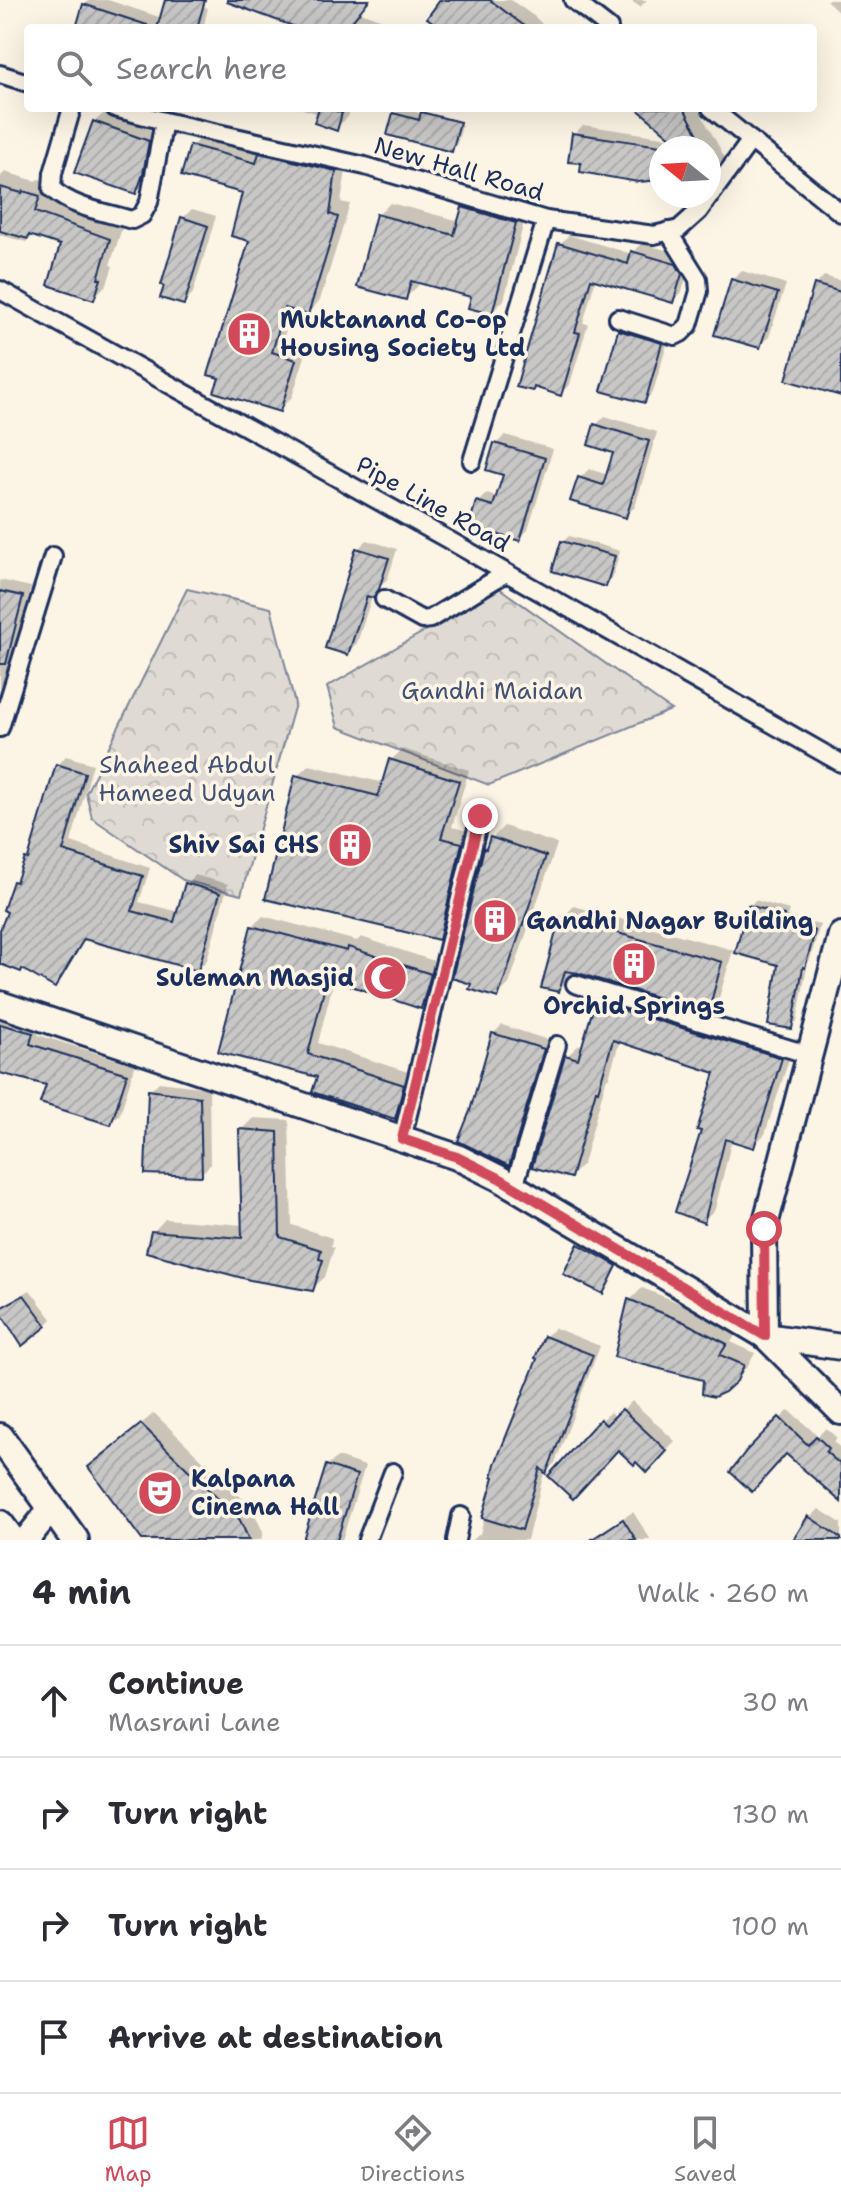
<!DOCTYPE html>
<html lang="en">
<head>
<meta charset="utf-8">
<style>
	:root { --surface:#fff; --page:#f2f2f3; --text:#2b2b33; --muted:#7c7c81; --line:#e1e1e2; --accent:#d1495b }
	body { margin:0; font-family:"Shantell Sans",sans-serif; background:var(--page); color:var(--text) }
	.compass { position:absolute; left:649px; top:136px; width:72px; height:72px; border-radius:50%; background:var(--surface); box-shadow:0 8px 32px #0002; rotate:288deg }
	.stop { position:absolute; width:24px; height:24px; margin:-18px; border:6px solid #d1495b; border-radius:50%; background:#fff }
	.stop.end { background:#d1495b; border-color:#fff; box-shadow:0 2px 8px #0008 }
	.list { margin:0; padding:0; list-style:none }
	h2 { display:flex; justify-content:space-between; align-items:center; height:104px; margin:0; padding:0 32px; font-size:34px }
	h2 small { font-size:26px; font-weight:400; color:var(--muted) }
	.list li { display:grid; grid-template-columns:52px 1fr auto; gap:24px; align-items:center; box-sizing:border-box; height:112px; padding:0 32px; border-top:2px solid var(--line) }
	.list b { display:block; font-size:30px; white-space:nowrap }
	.list p { margin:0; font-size:26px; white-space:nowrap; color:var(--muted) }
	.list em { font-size:26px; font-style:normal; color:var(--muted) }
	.icon { flex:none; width:44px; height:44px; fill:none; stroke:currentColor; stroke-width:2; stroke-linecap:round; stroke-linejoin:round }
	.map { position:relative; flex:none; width:841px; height:1540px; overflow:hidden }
	.search { position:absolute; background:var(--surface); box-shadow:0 8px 32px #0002; left:24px; right:24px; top:24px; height:88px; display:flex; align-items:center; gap:20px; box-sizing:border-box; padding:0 28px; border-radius:8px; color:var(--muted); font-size:30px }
	.sheet { height:552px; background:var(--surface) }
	nav { display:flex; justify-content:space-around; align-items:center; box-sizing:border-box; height:112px; border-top:2px solid var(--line); background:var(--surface); font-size:22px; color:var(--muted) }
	nav a { display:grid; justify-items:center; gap:4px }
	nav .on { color:var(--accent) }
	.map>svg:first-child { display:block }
	.park { fill:url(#park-crowns); stroke:#7d8599; stroke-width:2 }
	.shadow { fill:#0003 }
	.building { fill:url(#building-hatch); stroke:#1b2f5e; stroke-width:2 }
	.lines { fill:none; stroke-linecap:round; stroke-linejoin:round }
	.street-casing { stroke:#1b2f5e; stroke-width:22 }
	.secondary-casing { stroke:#1b2f5e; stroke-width:30 }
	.primary-casing { stroke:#1b2f5e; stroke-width:32 }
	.street { stroke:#fcf5e5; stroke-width:16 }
	.secondary { stroke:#fcf5e5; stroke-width:24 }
	.primary { stroke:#fcf5e5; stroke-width:26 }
	.route { stroke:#d1495b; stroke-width:10 }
	.labels { text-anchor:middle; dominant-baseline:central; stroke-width:7; stroke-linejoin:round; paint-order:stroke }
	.street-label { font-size:24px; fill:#1b2f5e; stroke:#fcf5e5 }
	.poi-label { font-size:24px; font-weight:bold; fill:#1b2f5e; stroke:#fcf5e5; text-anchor:start }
	.park-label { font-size:24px; fill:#425176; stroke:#fcf5e5 }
</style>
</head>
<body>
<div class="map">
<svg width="841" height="1540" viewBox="0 0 841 1540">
	<defs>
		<pattern id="park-crowns" width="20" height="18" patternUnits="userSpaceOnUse" patternTransform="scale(2)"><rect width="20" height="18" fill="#dfdbd4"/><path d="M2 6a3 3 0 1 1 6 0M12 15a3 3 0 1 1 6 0" fill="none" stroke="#bfbcb8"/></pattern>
		<pattern id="building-hatch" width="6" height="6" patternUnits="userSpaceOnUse" patternTransform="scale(2)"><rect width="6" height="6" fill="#c8c7c6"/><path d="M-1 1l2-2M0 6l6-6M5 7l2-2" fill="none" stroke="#ababac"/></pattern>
	</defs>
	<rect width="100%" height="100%" fill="#fcf5e5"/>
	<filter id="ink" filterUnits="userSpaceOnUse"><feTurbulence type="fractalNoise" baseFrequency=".0125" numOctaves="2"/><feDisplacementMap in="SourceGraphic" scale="16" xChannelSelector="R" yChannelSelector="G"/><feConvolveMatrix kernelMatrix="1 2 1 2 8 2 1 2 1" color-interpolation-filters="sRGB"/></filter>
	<g filter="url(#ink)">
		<g class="park">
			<polygon points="485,578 671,710 489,785 338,727 327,687 451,616"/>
			<polygon points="187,589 271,608 295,704 241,895 183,880 92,818 86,793"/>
		</g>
		<g class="shadow">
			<polygon points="89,0 108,0 162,18 172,0 181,0 208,8 203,28 78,28 84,5"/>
			<polygon points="228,0 369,0 360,12 400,26 399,28 303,28"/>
			<polygon points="443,0 511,0 535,17 546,28 444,28"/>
			<polygon points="630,0 647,0 640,7"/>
			<polygon points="826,0 841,0 841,14"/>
			<polygon points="300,108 351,108 348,117 336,128 319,114"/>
			<polygon points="401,108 462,125 457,144 451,150 395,114"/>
			<polygon points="639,108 698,108 725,158 714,170 709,166 709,148 661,148 661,178 584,162 574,134 583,125 676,139"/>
			<polygon points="104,113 157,132 144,183 135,192 94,122"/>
			<polygon points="205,133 348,158 341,202 350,204 320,300 308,313 293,308 283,339 308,347 292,397 279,410 245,191 192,146"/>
			<polygon points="5,172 36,181 38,179 52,182 48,199 123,225 110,265 113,266 107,284 94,297 63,244 34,235 26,242 0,235 0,177"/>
			<polygon points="476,196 527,210 504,300 492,312 473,296 419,281 418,286 405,298 378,215 390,203 460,221 463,208"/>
			<polygon points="192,209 216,216 193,293 184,303 166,285 183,218"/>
			<polygon points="569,235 632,254 642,243 685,256 690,264 682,292 673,301 596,278 583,323 588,324 570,384 561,393 536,386 532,389 560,244"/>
			<polygon points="742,271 786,284 769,337 760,346 733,280"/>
			<polygon points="824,276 841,281 841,394 816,285"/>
			<polygon points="629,322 670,334 653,392 644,401 620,331"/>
			<polygon points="605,416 657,432 635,507 625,516 579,479 589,469 608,475 615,451 596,425"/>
			<polygon points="505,435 553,449 528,530 519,539 478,502 487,493 498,497 506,474 496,444"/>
			<polygon points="569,536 620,551 612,579 606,585 563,542"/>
			<polygon points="367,540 397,549 388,578 372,596 357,643 347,653 358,549"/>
			<polygon points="0,580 31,587 0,706"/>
			<polygon points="403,749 469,770 452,827 473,832 450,926 438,938 297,776 309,765 384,783 391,760"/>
			<polygon points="66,756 93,764 71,842 150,868 139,902 179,912 187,884 195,875 228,884 207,960 198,969 86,938 63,977 54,986 23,967 0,962 0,935 9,910 15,882 20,877 26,859 32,853 58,765"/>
			<polygon points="504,826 557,844 509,984 497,996 485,849 492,838"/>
			<polygon points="755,900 789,910 787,916 820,925 810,960 808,962 797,1021 791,1027 780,964 750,906"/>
			<polygon points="574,906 733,950 719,998 707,1010 573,971 571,978 558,990 562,918"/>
			<polygon points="263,916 357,941 361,937 440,963 432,996 421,1007 334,979 318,1043 414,1074 406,1105 395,1116 319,1076 220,1050 252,927"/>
			<polygon points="608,991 793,1047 765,1134 753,1146 732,1139 715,1209 703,1221 703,1130 717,1072 620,1040 609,1077 606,1080 583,1164 571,1176 567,1056 579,1045 584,1046 597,1003"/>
			<polygon points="0,1013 41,1024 38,1035 135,1065 120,1114 110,1123 48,1083 0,1070"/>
			<polygon points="502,1025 551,1041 516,1156 508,1164 472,1112 493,1034"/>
			<polygon points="159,1082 209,1088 210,1165 201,1174 150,1091"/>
			<polygon points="253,1118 289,1120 292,1225 332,1238 331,1246 334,1248 325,1277 312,1289 153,1232 165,1219 244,1225 241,1130"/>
			<polygon points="585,1239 621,1259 609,1286 603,1292 579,1245"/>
			<polygon points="642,1288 695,1309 738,1331 731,1342 755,1353 748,1366 724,1391 630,1300"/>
			<polygon points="30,1290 52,1319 46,1325 1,1310 6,1304"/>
			<polygon points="555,1328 600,1346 555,1463 544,1473 527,1540 471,1540 480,1534 496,1475 545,1337"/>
			<polygon points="632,1401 675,1441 656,1461 618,1448 601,1421 610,1412 616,1417"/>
			<polygon points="789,1410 818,1436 826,1428 837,1438 833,1442 841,1448 841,1499 787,1452 748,1451"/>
			<polygon points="154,1413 252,1508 263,1532 261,1540 144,1540 91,1467"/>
			<polygon points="337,1457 365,1466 342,1540 306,1540 328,1466"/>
			<polygon points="819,1509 841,1523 841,1540 795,1540 810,1518"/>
			<polygon points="633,1512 651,1540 588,1540"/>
		</g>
		<g class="building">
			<polygon points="165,0 205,0 197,28 157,28"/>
			<polygon points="227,0 369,0 347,28 298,28 227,2"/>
			<polygon points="440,0 490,0 527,28 441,28 427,18"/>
			<polygon points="83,4 147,25 146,28 76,28"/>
			<polygon points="319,108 327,108 342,113 337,131 314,123"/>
			<polygon points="636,108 684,108 705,148 684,148"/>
			<polygon points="421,112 460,122 452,152 387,135 393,113 419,120"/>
			<polygon points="93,121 149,141 143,174 136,194 74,173"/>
			<polygon points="572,133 661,146 661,180 638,182 580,172 581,163 568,162"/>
			<polygon points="190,145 256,163 259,153 336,171 330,214 338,217 308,315 285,308 272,352 296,360 280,412 214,392 219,378 208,375 249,241 231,236 242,193 181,176"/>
			<polygon points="0,187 22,193 23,191 40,196 35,212 110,239 98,279 101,279 94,300 48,285 60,245 29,235 28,239 0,231"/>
			<polygon points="462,207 516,223 492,314 468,308 471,297 411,281 406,300 357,287 376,214 454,235"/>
			<polygon points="181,217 208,226 184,305 160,298 164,286 161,285"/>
			<polygon points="558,243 628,264 631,251 676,264 682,274 673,303 591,279 575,332 580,333 561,396 534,387 533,391 516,387"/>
			<polygon points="731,279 778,293 760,348 714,335"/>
			<polygon points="814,284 841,292 841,396 786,380"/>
			<polygon points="618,330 662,343 645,403 601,391"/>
			<polygon points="594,424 649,441 626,518 570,501 578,477 603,485 613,453 588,445"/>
			<polygon points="494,443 545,458 520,541 469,526 476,501 493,506 503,475 486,470"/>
			<polygon points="561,541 615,556 606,587 552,571"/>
			<polygon points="356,548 389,558 379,589 373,598 367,596 348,655 325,648"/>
			<polygon points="0,591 23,596 6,664 0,664"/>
			<polygon points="389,759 459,781 441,838 462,843 439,940 265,899 295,775 378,796"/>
			<polygon points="56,764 85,773 63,851 143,876 132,911 174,922 185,883 220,893 198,971 84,939 55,988 22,969 21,972 0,964 0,930 7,912 3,910 13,881 16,882 25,858 28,859"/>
			<polygon points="490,837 546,856 498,998 469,989 471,984 452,978 484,848 486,849"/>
			<polygon points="748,905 784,915 783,922 815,931 805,968 803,967 792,1029 768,1025 778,965 735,953"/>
			<polygon points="560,917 722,962 708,1013 578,973 565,971 559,992 541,988"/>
			<polygon points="251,926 347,951 348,947 431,974 421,1009 327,978 308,1054 404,1085 395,1119 312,1092 317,1077 218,1052"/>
			<polygon points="595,1002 782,1058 754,1148 725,1139 704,1223 675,1212 701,1131 697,1130 715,1073 613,1040 598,1091 596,1090 571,1178 532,1167 565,1055 578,1059"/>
			<polygon points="0,1024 33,1033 30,1044 127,1074 111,1125 40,1103 46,1085 0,1073"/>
			<polygon points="492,1033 544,1049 509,1166 458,1141 470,1111"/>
			<polygon points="148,1090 200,1097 202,1176 145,1174"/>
			<polygon points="239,1129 278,1132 280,1237 321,1250 319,1259 323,1260 313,1291 250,1280 146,1252 151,1231 242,1238"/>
			<polygon points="578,1244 617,1266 603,1294 563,1274"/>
			<polygon points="24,1295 47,1326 22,1346 0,1312 0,1308"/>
			<polygon points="628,1299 682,1321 727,1344 720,1355 744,1365 737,1381 725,1392 714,1397 702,1394 703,1380 614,1357"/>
			<polygon points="544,1336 593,1355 546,1474 540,1468 522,1530 482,1518 494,1477 492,1476 495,1464 537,1359 535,1358"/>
			<polygon points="622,1409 667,1451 647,1473 636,1462 634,1465 618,1450 573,1499 548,1476 600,1419 606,1425"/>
			<polygon points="779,1417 808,1445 816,1436 829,1448 826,1452 841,1465 841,1502 786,1454 752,1492 730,1472 747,1450"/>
			<polygon points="141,1424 240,1520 249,1540 142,1540 88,1467"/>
			<polygon points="326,1465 357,1475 337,1540 303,1540"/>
			<polygon points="808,1516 841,1538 841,1540 793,1540"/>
			<polygon points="623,1519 636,1540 591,1540"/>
		</g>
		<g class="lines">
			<g class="street-casing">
				<g id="street">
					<polyline points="573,0 609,28"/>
					<polyline points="0,74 28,83"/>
					<path d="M72,108L53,173L52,189C73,208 105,212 132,220L142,215L149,202L164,121"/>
					<polyline points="115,108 164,121 365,166 546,220 654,235 679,229 699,211 751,140"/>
					<polyline points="711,108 841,213"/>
					<polyline points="0,290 447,539 841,763"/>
					<polyline points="618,318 675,336 681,333 689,325 699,291 698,279 668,231"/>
					<polyline points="472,461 546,220"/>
					<polyline points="384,599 422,620 430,619 506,573"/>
					<polyline points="0,728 53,556"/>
					<polyline points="575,984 810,1055"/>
					<polyline points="402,1139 480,816"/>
					<polyline points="514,1187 557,1045"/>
					<polyline points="367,1540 393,1472"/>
					<polyline points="456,1540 461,1516"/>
				</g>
			</g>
			<g class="secondary-casing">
				<g id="secondary">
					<polyline points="0,1004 457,1157 499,1178 765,1336 841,1412"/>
					<polyline points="765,1336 764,1229 841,935"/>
					<polyline points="765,1336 841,1347"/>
					<polyline points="26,1540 52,1508"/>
				</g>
			</g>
			<g class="primary-casing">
				<g id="primary">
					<polyline points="0,1437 75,1540"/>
					<polyline points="0,1524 12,1540"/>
				</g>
			</g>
			<use href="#street" class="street"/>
			<use href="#secondary" class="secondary"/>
			<use href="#primary" class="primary"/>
		</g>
	</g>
	<g class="lines" filter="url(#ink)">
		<polyline class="route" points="480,816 402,1139 457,1157 499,1178 765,1336 764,1229"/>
	</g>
	<defs>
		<g id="building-disc" transform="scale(2.3)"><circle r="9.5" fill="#d1495b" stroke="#fcf5e5"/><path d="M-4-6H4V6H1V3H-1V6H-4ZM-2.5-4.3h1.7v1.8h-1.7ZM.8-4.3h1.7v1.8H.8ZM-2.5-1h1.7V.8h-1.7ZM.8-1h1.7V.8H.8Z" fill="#fff"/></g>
		<g id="mosque-disc" transform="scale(2.3)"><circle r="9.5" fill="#d1495b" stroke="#fcf5e5"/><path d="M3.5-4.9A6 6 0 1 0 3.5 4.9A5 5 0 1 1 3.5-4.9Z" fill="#fff"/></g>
		<g id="theatre-disc" transform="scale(2.3)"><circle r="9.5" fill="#d1495b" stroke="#fcf5e5"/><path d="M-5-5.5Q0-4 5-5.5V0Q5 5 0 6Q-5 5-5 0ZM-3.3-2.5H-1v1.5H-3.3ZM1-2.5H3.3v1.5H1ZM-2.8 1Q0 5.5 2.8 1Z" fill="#fff"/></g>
	</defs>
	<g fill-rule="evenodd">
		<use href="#building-disc" x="249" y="334"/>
		<use href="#building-disc" x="350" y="845"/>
		<use href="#building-disc" x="495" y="921"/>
		<use href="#building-disc" x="634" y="964"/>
		<use href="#mosque-disc" x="385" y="978"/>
		<use href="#theatre-disc" x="160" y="1493"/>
	</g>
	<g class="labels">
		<g class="street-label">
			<text transform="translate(459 169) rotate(16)">New Hall Road</text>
			<text transform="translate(433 504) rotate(29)">Pipe Line Road</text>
		</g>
		<g class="poi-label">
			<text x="280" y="320">Muktanand Co-op<tspan x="280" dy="28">Housing Society Ltd</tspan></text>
			<text x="319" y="845" text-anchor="end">Shiv Sai CHS</text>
			<text x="526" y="921">Gandhi Nagar Building</text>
			<text x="354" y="978" text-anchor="end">Suleman Masjid</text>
			<text x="634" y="1006" text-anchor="middle">Orchid Springs</text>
			<text x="191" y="1479">Kalpana<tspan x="191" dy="28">Cinema Hall</tspan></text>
		</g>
		<g class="park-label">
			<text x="492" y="691">Gandhi Maidan</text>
			<text x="187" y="765">Shaheed Abdul<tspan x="187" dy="28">Hameed Udyan</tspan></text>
		</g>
	</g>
</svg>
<svg class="compass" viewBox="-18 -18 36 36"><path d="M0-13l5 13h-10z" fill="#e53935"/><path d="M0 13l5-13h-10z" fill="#7c7c81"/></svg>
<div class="stop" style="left:764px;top:1229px"></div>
<div class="stop end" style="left:480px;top:816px"></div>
<div class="search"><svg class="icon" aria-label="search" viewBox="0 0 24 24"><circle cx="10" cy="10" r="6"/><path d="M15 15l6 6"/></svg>Search here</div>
</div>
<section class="sheet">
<h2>4 min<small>Walk · 260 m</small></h2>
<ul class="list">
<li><svg class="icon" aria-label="ahead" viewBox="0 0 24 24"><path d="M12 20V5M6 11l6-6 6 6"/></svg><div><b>Continue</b><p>Masrani Lane</p></div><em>30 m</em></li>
<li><svg class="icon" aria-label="right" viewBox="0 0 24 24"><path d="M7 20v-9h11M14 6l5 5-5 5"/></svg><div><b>Turn right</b></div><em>130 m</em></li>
<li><svg class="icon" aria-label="right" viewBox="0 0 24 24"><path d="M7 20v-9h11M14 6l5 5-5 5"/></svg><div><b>Turn right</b></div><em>100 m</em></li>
<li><svg class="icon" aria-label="arrive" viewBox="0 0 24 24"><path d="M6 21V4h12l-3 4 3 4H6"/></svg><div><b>Arrive at destination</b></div></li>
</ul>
</section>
<nav>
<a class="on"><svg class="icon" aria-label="map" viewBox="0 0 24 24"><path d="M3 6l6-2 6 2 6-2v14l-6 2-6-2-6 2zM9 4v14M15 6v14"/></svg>Map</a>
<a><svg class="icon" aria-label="directions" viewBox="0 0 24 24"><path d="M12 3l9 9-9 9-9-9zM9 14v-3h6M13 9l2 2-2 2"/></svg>Directions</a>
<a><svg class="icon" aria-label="saved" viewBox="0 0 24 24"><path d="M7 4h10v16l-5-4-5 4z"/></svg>Saved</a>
</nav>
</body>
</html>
